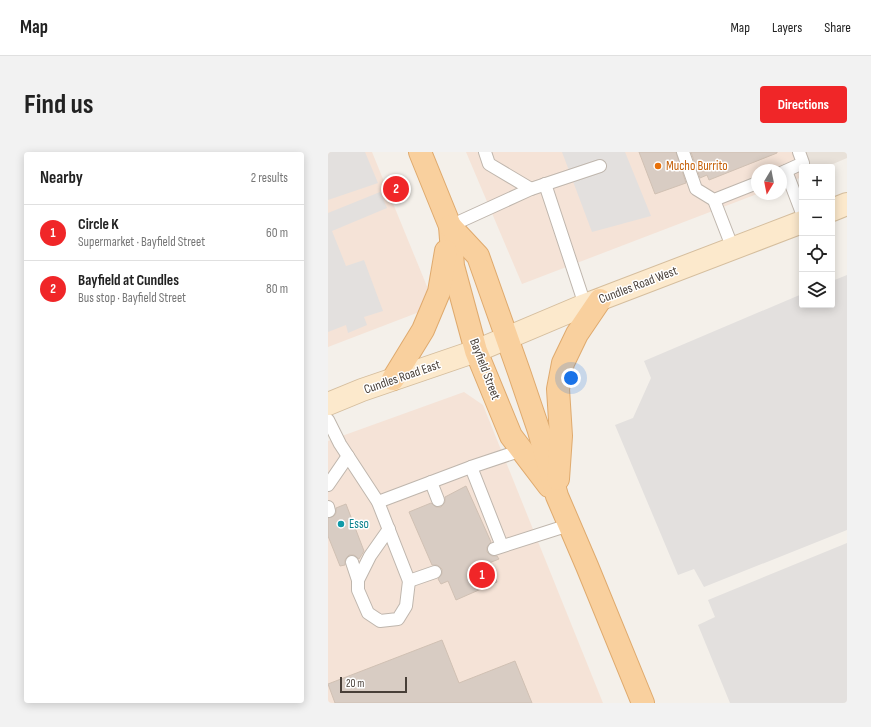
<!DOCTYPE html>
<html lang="en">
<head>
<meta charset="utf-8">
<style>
	:root { --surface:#fff; --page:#f2f2f2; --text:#222; --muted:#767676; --line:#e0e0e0; --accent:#f02628 }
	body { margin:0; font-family:"Sofia Sans Condensed",sans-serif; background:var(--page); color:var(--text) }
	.controls { position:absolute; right:12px; top:12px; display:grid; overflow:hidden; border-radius:4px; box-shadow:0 2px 10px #0003 }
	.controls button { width:36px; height:36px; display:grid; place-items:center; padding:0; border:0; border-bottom:1px solid var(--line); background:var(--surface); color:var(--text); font:20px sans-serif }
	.compass { position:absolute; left:423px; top:12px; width:36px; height:36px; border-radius:50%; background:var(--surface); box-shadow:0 2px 10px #0003; rotate:190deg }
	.scale { position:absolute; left:12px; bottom:10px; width:67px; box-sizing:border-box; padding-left:4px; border:2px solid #483f38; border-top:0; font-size:11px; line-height:14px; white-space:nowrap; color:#483f38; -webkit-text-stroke:3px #fff; paint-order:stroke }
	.you { position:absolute; left:243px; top:226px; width:14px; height:14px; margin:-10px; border:3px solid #fff; border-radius:50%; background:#1a73e8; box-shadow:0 0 0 6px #1a73e833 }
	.badge { display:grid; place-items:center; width:26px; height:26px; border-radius:50%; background:var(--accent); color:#fff; font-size:13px; font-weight:700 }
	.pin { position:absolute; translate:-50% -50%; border:2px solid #fff; box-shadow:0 1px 4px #0006 }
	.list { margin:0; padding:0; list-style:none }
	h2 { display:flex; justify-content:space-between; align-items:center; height:52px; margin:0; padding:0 16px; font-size:17px }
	h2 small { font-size:13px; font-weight:400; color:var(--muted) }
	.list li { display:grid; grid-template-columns:26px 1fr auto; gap:12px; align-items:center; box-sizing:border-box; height:56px; padding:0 16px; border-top:1px solid var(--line) }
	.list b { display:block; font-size:15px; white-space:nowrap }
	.list p { margin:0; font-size:13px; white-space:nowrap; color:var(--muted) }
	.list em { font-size:13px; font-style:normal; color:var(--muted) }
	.icon { flex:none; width:22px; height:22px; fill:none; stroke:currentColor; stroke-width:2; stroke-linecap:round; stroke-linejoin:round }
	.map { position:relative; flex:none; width:519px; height:551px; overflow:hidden; border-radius:4px }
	header { display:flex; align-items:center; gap:24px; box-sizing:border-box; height:56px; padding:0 20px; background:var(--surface); border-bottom:1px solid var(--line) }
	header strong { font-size:19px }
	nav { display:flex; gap:22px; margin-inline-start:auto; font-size:14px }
	.intro { display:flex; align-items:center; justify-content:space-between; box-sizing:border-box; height:96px; padding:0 24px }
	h1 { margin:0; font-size:28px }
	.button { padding:10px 18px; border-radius:4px; background:var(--accent); color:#fff; font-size:14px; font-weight:700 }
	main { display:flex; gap:24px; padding:0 24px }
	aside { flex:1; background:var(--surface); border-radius:4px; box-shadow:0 2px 10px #0003 }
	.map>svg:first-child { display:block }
	.residential { fill:#e8e1d9 }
	.commercial { fill:#f5e3d7 }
	.parking { fill:#e3e0de }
	.building { fill:#d8ccc3; stroke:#d0c0b3 }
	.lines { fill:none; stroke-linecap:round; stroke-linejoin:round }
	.lane-casing { stroke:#bfb6ad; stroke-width:14 }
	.secondary-casing { stroke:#d5be9e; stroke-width:24 }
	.primary-casing { stroke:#dfaa6e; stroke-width:24 }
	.lane { stroke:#fff; stroke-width:12 }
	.secondary { stroke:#fce9cc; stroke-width:22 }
	.primary { stroke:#f9d09e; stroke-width:22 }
	.food-dot { fill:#e8710a; stroke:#fff; stroke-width:1.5 }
	.culture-dot { fill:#0f9aa8; stroke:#fff; stroke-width:1.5 }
	.labels { text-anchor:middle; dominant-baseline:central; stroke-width:3; stroke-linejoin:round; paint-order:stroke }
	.food-label { font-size:13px; fill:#c56008; stroke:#fff; text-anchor:start }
	.street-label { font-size:13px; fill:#483f38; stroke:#fff }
	.culture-label { font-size:13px; fill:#0d838f; stroke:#fff; text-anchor:start }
</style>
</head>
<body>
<header>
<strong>Map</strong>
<nav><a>Map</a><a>Layers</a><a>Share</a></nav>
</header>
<div class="intro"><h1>Find us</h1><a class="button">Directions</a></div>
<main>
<aside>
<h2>Nearby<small>2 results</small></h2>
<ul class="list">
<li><span class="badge">1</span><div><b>Circle K</b><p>Supermarket · Bayfield Street</p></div><em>60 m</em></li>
<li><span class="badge">2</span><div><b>Bayfield at Cundles</b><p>Bus stop · Bayfield Street</p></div><em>80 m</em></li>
</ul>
</aside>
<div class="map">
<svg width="519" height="551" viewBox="0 0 519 551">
	<rect width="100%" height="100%" fill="#f4f0ea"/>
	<polygon class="residential" points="475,0 519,0 519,6 498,15 480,15"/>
	<g class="commercial">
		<polygon points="0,0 44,0 107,154 0,195"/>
		<polygon points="138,0 475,0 480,15 474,15 474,25 453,33 453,18 429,18 429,42 194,132"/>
		<polygon points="136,240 155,253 275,551 0,551 0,289"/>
	</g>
	<g class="parking">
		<polygon points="0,0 37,0 50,31 0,48"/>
		<polygon points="234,0 297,0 323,64 264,80"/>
		<polygon points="52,40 59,56 4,79 18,114 36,108 55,159 36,165 39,173 20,181 18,173 0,180 0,61"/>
		<polygon points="519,123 519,378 376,435 366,417 350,423 287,273 305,266 323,226 316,209 474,142 474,153 504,153 504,129"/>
		<polygon points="519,391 519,551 402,551 370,473 387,465 380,448"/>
	</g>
	<g class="building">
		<polygon points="311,0 348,0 358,31 327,42"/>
		<polygon points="363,0 449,0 449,1 381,28 379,23 372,26"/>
		<polygon points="138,334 163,390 159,395 159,400 164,404 169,404 171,407 161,411 169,430 128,448 120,429 113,432 110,427 114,422 114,417 109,413 104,413 81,360 103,351 108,355 113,355 117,350 117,345"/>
		<polygon points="18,352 36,399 31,407 26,403 21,403 17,408 17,413 12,414 0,384 0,366 6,364 8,361 8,356"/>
		<polygon points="114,488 131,531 187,509 204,551 7,551 0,532"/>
	</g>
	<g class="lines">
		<g class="lane-casing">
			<g id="lane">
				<polyline points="157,0 161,12 203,37"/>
				<polyline points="355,0 368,37 386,48 429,31"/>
				<polyline points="458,19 474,61"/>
				<polyline points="453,21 475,11 471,0"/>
				<polyline points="217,32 257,153"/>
				<polyline points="386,48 405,97"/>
				<polyline points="122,74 203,37 272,14"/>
				<polyline points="0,268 12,292 50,350 81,429 107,420"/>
				<polyline points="103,330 110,348"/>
				<polyline points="0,333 20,304"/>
				<polyline points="50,350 143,315"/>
				<polyline points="0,355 1,359"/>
				<polyline points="174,394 143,315 194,298"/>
				<polyline points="166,397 241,373"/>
				<polyline points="24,410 30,428 30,438 40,461 52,469 70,467 78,454 81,429"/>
				<polyline points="30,428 42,404 61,377"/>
			</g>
		</g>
		<g class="secondary-casing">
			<g id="secondary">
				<polyline points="504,58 519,52"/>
				<polyline points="0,252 34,238 148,199 257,153 474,70"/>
			</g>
		</g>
		<g class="primary-casing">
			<g id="primary">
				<polyline points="92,0 122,74 125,114 148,199 183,284 221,334"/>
				<polyline points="122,74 150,104 191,220 211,279 229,344 259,414 315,551"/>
				<polyline points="65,227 95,178 111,140 118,99"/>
				<polyline points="230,327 233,284 230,237 235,211 249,182 272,148"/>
			</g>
		</g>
		<use href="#lane" class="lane"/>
		<use href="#secondary" class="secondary"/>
		<use href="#primary" class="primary"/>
	</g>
	<circle class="food-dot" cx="330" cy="14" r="4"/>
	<circle class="culture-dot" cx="13" cy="372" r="4"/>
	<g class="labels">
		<g class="food-label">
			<text x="338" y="14">Mucho Burrito</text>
		</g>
		<g class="street-label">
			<text transform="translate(310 133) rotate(-21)">Cundles Road West</text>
			<text transform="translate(157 217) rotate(69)">Bayfield Street</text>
			<text transform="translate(74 225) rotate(-19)">Cundles Road East</text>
		</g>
		<g class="culture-label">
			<text x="21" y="372">Esso</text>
		</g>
	</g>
</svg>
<div class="controls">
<button>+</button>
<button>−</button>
<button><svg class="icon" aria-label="locate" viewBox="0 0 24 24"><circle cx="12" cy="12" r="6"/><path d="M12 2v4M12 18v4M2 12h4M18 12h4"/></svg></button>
<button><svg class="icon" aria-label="layers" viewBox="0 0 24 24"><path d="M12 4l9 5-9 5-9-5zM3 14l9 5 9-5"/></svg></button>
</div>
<svg class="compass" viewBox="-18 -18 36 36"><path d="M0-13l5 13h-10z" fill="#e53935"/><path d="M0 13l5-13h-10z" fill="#767676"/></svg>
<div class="scale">20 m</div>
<div class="you"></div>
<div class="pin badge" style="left:154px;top:423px">1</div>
<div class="pin badge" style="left:68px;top:37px">2</div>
</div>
</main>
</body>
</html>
